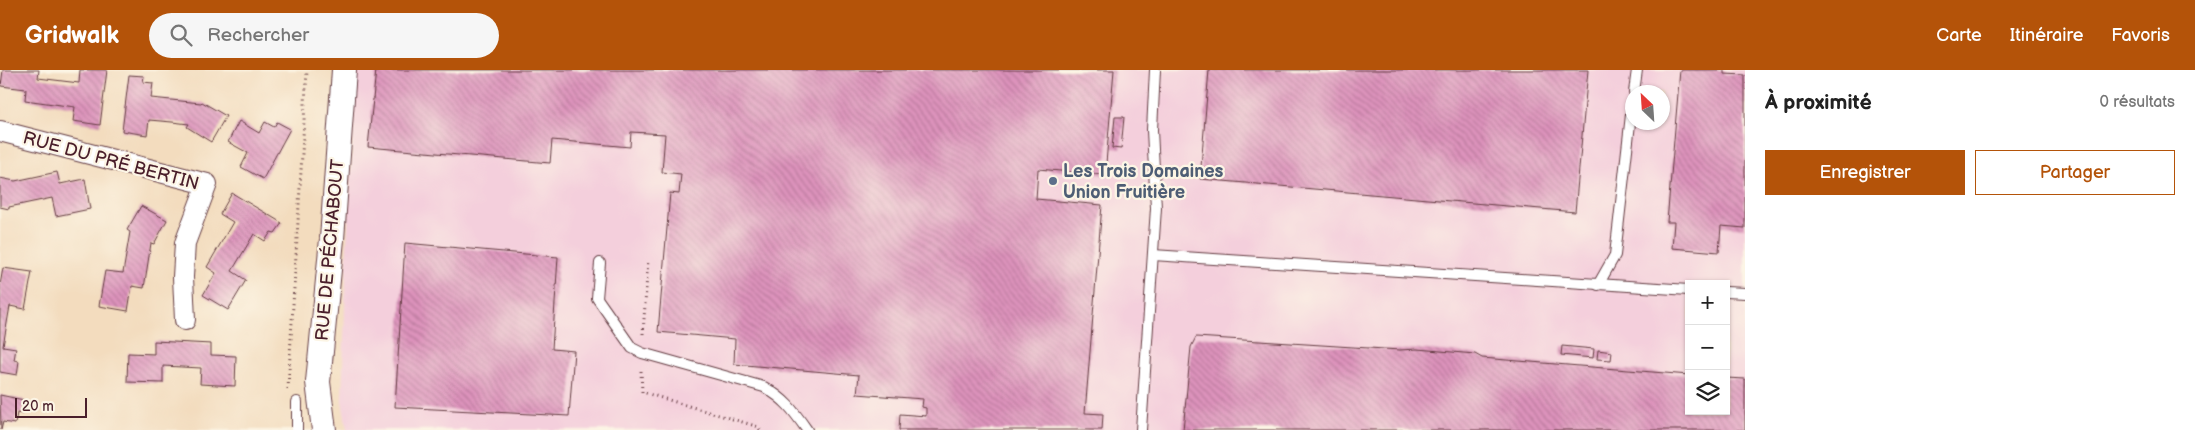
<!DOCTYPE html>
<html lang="fr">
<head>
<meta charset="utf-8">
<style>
	:root { --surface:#fff; --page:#f6f6f6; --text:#222; --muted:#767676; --line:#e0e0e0; --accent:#b45309 }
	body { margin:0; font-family:"Balsamiq Sans",sans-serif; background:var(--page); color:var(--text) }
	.controls { position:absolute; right:15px; bottom:15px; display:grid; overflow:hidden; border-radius:0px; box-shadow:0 1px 4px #0004 }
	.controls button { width:45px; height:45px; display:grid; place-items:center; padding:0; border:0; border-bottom:1px solid var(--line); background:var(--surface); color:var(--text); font:25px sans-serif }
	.compass { position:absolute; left:1625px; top:15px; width:45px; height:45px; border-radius:50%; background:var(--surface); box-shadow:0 1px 4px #0004; rotate:335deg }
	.scale { position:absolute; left:15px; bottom:12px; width:72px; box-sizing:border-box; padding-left:5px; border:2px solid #4a1f2b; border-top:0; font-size:14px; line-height:18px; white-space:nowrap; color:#4a1f2b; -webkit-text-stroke:4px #fcf5e5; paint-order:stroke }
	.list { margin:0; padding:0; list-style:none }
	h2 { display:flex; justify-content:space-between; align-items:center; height:65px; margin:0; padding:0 20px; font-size:21px }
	h2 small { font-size:16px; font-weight:400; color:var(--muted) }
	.actions { display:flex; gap:10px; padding:15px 20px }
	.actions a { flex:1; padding:11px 0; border:1px solid var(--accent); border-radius:0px; text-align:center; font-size:18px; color:var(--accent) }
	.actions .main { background:var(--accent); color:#fff }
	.icon { flex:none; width:28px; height:28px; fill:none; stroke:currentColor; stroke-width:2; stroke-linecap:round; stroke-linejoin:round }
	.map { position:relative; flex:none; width:1745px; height:360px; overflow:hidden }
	header { display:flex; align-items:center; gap:30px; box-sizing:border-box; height:70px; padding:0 25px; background:var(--accent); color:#fff }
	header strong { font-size:24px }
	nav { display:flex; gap:28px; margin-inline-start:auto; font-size:18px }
	.search { width:350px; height:45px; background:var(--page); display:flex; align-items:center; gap:12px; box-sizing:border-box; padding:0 18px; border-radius:28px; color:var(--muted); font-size:19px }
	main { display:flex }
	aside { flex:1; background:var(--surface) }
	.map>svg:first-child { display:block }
	.built { fill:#f4cfdc; fill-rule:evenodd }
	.building { fill:url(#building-back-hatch) }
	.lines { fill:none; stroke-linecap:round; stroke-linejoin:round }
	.service-casing { stroke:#633b41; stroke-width:12 }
	.minor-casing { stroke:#633b41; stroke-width:22 }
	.tertiary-casing { stroke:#633b41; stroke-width:26 }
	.path { stroke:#633b41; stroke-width:3; stroke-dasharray:1 4; stroke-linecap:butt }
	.service { stroke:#fff; stroke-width:10 }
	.minor { stroke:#fff; stroke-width:20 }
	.tertiary { stroke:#fff; stroke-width:24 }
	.service-dot { fill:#5c6f8a; stroke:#fcf5e5; stroke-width:2 }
	.labels { text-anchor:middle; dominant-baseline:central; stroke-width:4.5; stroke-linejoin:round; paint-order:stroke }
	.street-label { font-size:18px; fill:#4a1f2b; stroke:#fcf5e5 }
	.service-label { font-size:18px; font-weight:bold; fill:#4e5e75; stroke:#fcf5e5; text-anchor:start }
</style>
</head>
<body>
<header>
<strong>Gridwalk</strong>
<div class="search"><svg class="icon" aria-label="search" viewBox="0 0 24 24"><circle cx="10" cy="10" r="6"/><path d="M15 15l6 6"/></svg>Rechercher</div>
<nav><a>Carte</a><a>Itinéraire</a><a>Favoris</a></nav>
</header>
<main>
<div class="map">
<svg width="1745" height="360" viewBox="0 0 1745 360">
	<defs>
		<pattern id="building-back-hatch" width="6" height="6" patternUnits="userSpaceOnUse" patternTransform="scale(1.25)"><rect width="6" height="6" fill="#dd93bc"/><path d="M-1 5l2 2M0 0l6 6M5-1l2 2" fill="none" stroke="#b57799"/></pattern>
	</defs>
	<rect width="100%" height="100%" fill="#fcf5e5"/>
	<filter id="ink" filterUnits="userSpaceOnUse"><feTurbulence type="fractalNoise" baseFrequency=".02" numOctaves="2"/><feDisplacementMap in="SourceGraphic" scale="10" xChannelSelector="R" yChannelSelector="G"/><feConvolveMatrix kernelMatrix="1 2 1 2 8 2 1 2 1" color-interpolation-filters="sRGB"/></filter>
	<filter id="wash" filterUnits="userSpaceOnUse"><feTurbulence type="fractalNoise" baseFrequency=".0096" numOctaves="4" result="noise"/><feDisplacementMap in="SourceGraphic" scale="20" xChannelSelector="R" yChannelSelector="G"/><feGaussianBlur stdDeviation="1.12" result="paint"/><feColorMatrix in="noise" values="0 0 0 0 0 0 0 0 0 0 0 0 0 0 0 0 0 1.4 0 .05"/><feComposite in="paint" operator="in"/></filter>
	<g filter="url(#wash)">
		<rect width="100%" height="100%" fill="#f3dcbe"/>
		<path class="built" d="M356,0H1745V360H347L342,331L347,174ZM1632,22H1662V52H1632ZM1689,214H1726V341H1689Z"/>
		<g id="blocks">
			<g class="building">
				<polygon points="3,0 39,0 38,8 79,13 80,0 107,0 100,55 73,51 75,37 25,30 26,19 1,16"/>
				<polygon points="376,0 1114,0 1105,105 1038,99 1036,129 1102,135 1085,343 1103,344 1102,360 899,360 900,344 926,346 926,338 922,337 923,329 857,324 859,305 734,294 735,269 658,262 670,123 679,124 681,104 662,102 665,64 631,62 630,77 552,70 550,93 368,77"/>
				<polygon points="1209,0 1588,0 1575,142 1200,109"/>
				<polygon points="1680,0 1724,0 1724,4 1745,5 1745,158 1721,156 1719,182 1672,178 1674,152 1667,152"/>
				<polygon points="129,5 144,6 143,12 153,13 151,28 201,33 202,32 226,46 211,72 187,57 189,54 172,52 149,50 147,65 122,61"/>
				<polygon points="1115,47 1124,47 1121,79 1112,78"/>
				<polygon points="239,51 259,63 265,52 274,57 277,52 290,59 263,109 241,97 248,83 228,72"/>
				<polygon points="57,102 60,114 85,109 90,139 56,146 52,128 9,137 9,139 0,137 0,108 15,111"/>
				<polygon points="232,123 282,153 275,163 271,162 265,171 254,164 248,174 232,201 246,210 228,240 203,225 216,203 207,197 233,152 220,144"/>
				<polygon points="141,136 167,150 154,174 151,173 144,218 132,216 128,241 99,236 105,201 123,203 130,162 127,160"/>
				<polygon points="405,173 558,187 552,279 574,281 569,346 395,337"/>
				<polygon points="3,198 32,202 25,239 10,236 3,276 16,278 14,290 19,291 17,305 0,302 0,215"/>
				<polygon points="1196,267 1400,280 1417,279 1475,284 1482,288 1689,305 1689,341 1726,341 1726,308 1745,309 1745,360 1183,360 1191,277"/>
				<polygon points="154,271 211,274 211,285 236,286 235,316 200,314 201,298 163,296 163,313 127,312 128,283 154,284"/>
				<polygon points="1562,276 1594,279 1593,288 1561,285"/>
				<polygon points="1598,280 1612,282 1611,290 1597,289"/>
				<polygon points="0,325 24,330 22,344 17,343 15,354 3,352 1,360"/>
			</g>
		</g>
	</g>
	<g filter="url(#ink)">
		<use href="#blocks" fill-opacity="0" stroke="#633b41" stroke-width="1"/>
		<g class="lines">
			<g class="service-casing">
				<g id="service">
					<polyline points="1634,22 1637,0"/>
					<polyline points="1153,185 1689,220"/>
					<path d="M600,193L597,228L632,278L642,283L764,317C785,329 793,340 807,360"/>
					<polyline points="1598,215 1615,185 1632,36"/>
					<polyline points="1726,222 1745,223"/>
					<polyline points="297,332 297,360"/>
					<polyline points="1141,360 1156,138 1152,60 1155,0"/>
				</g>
			</g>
			<g class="minor-casing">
				<polyline id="minor" points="0,61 207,114 185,173 183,207 185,250"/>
			</g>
			<g class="tertiary-casing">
				<polyline id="tertiary" points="324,360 318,312 332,169 344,0"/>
			</g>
			<g class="path">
				<polyline points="643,264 648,190"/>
				<polyline points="641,301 642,322 759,357 760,360"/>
				<polyline points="288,319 307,0"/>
			</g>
			<use href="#service" class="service"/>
			<use href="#minor" class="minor"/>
			<use href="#tertiary" class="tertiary"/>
		</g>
	</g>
	<circle class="service-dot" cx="1053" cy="111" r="5"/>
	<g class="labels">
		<g class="street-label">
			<text transform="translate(111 91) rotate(15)">RUE DU PRÉ BERTIN</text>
			<text transform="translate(330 180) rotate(-85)">RUE DE PÉCHABOUT</text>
		</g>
		<g class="service-label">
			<text x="1063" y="101">Les Trois Domaines<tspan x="1063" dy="21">Union Fruitière</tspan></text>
		</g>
	</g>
</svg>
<div class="controls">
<button>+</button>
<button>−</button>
<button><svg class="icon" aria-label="layers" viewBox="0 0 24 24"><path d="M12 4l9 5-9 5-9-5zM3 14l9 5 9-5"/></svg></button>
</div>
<svg class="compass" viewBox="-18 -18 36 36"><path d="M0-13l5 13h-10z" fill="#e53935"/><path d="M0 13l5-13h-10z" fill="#767676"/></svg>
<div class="scale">20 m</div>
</div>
<aside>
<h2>À proximité<small>0 résultats</small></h2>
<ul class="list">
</ul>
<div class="actions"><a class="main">Enregistrer</a><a>Partager</a></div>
</aside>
</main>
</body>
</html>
